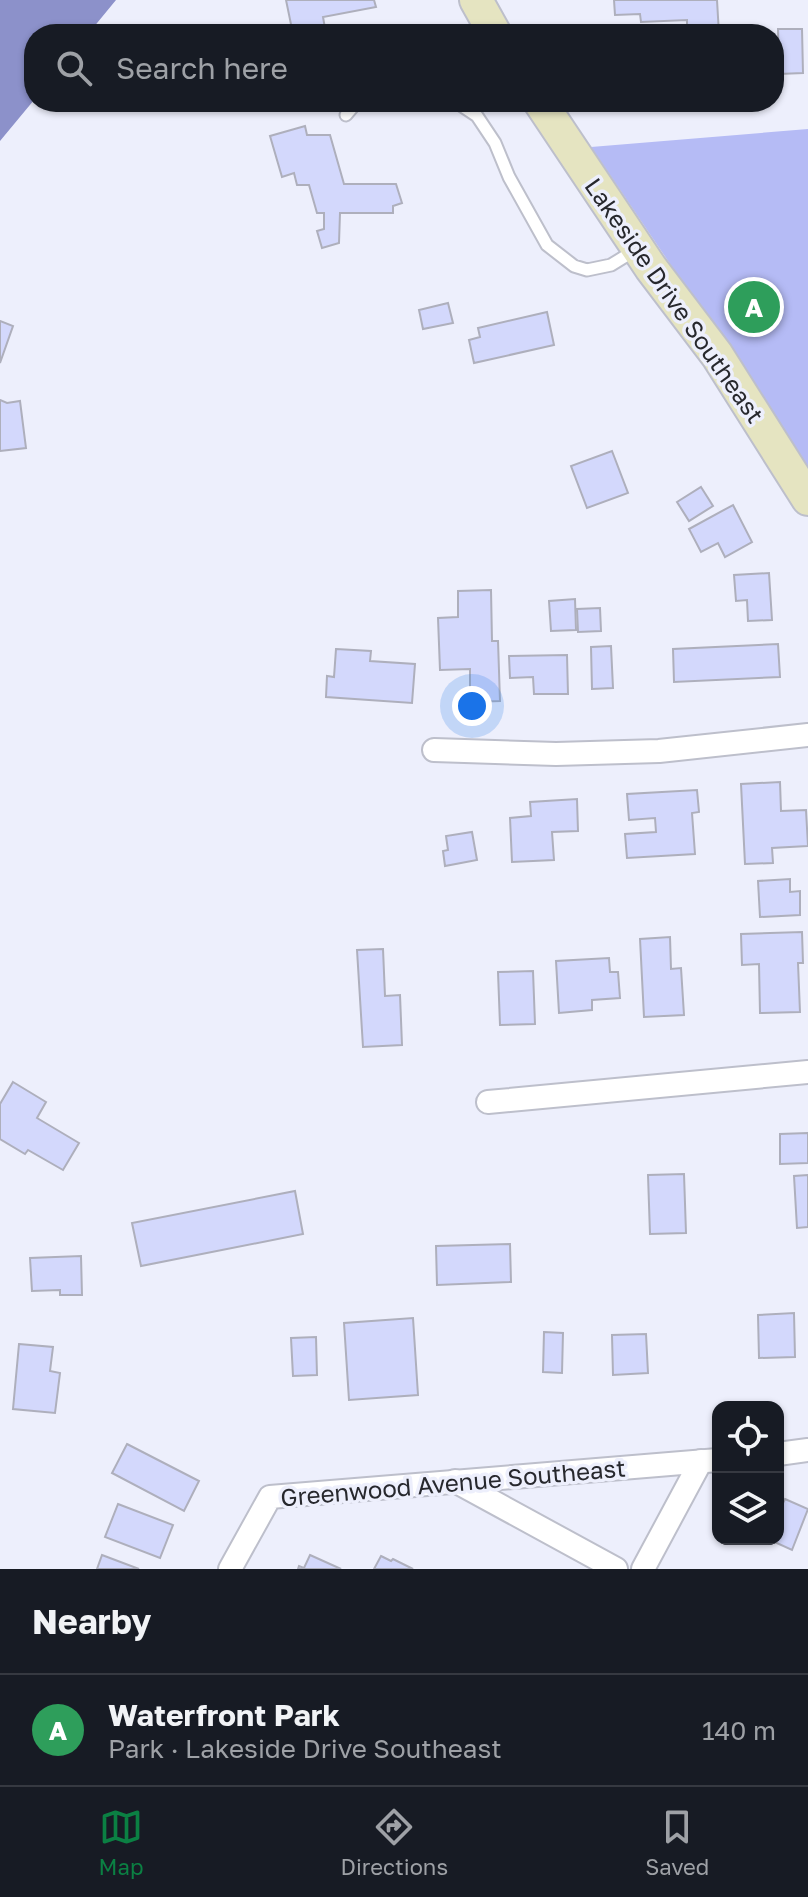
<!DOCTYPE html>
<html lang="en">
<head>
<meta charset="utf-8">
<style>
	:root { --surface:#171b24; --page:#242831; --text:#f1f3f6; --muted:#9ea1a6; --line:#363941; --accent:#0b8043 }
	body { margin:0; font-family:"Golos Text",sans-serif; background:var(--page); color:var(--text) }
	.controls { position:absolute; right:24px; bottom:24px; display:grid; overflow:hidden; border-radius:16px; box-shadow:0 2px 6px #0004 }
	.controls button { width:72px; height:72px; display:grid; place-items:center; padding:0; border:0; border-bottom:2px solid var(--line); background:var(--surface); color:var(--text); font:40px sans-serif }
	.you { position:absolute; left:472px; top:706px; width:28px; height:28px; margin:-20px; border:6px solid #fff; border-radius:50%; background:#1a73e8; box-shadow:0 0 0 12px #1a73e833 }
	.badge { display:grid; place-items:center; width:52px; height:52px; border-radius:50%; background:var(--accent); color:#fff; font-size:26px; font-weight:700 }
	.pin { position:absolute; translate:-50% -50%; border:4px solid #fff; box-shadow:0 2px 8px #0006 }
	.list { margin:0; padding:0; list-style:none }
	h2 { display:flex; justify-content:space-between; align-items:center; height:104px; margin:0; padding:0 32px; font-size:34px }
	h2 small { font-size:26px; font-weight:400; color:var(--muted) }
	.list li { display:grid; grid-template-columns:52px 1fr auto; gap:24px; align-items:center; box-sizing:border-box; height:112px; padding:0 32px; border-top:2px solid var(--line) }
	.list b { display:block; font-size:30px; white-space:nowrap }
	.list p { margin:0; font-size:26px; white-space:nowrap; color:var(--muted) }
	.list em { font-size:26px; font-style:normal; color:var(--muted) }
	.icon { flex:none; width:44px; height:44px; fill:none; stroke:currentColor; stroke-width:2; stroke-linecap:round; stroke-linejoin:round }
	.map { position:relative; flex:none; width:808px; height:1569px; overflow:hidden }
	.search { position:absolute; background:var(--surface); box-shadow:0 2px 6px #0004; left:24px; right:24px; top:24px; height:88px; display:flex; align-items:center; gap:20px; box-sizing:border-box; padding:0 28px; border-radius:32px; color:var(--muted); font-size:30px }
	.sheet { height:216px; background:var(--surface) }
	nav { display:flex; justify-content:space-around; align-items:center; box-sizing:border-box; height:112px; border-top:2px solid var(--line); background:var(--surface); font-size:22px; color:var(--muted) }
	nav a { display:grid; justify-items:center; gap:4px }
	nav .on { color:var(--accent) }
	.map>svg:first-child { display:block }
	.green { fill:#b5bbf5 }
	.water { fill:#8c91ca }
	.building { fill:#d3d8fc; stroke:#aeafbc; stroke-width:2 }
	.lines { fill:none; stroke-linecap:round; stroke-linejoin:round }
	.service-casing { stroke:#bdbfcb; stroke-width:15 }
	.minor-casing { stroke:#bdbfcb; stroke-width:26 }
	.secondary-casing { stroke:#bdbfcb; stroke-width:36 }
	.service { stroke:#fff; stroke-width:11 }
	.minor { stroke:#fff; stroke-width:22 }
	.secondary { stroke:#e5e4c1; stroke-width:32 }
	.labels { text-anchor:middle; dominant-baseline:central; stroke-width:7; stroke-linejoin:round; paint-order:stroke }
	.street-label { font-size:24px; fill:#27282d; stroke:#edeffc }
</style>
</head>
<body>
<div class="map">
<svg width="808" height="1569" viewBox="0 0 808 1569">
	<rect width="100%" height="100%" fill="#edeffc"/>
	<polygon class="green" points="808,129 808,468 591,147"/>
	<polygon class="water" points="0,0 116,0 88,34 34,34 34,100 0,141"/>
	<g class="building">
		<polygon points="286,0 374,0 376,7 323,17 326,34 293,34"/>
		<polygon points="614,0 717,0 719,34 687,34 687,20 641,22 640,14 615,15"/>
		<polygon points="778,29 802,29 803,73 779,74"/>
		<polygon points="305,126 307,135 330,135 344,184 396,184 402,203 393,206 393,213 340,213 339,243 322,248 317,231 324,229 324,213 317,213 309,185 297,185 294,173 282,177 270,136"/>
		<polygon points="448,303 453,323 423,329 419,310"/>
		<polygon points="547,312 554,345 474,363 469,340 480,337 478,328"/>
		<polygon points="0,321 13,326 0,363"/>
		<polygon points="0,400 7,403 20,401 26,448 0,451"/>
		<polygon points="612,451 628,493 587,508 571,466"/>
		<polygon points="701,487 713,506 689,521 677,502"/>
		<polygon points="733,505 752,542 725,557 718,543 701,552 689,529"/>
		<polygon points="769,573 772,620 748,621 747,600 736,601 734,575"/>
		<polygon points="491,590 492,641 498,641 500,701 470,702 470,669 440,670 438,618 458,617 458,591"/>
		<polygon points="575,599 576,630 551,631 549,601"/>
		<polygon points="600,608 601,631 578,632 577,609"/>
		<polygon points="778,644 780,677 674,682 673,649"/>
		<polygon points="611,646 613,688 592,689 591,647"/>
		<polygon points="336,649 371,651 370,661 415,664 412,703 326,697 327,676 334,677"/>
		<polygon points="567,655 568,694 534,694 533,677 510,678 509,656"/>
		<polygon points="780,782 781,811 806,810 808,846 772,848 773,863 745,864 741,784"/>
		<polygon points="697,790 699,812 692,813 695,854 627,858 625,834 656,832 655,818 629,820 627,794"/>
		<polygon points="577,799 578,831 552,832 554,860 512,862 510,818 531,816 530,802"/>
		<polygon points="472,832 477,860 445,866 443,851 448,850 446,836"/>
		<polygon points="790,879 790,892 800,891 800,915 760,917 758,881"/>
		<polygon points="802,932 803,963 798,963 800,1012 760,1013 759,964 742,965 741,934"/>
		<polygon points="670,937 671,969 681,968 684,1015 644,1017 640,939"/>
		<polygon points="383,949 385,996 400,995 402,1045 363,1047 357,950"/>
		<polygon points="609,958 610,972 618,972 620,998 592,1000 592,1010 559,1013 556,961"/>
		<polygon points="533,971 535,1024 500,1025 498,972"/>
		<polygon points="13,1082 46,1102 37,1118 79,1143 63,1170 28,1150 25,1154 0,1139 0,1104"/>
		<polygon points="808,1133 808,1163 780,1164 780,1134"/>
		<polygon points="684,1174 686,1233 650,1234 648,1175"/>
		<polygon points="808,1175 808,1227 797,1228 794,1176"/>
		<polygon points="295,1191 303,1234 141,1266 132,1223"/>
		<polygon points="510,1244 511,1282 437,1285 436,1246"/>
		<polygon points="81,1256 82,1295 60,1295 60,1290 32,1291 30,1258"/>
		<polygon points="794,1313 795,1357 759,1358 758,1315"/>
		<polygon points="413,1318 418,1395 349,1400 344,1323"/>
		<polygon points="544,1332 563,1333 562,1373 543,1372"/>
		<polygon points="646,1334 648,1373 613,1375 612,1335"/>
		<polygon points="316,1337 317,1375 293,1376 291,1338"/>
		<polygon points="19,1344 53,1347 50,1371 60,1373 55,1413 13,1409"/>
		<polygon points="127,1444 199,1481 184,1511 112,1473"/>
		<polygon points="785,1499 808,1509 792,1550 768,1539 778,1539 778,1513"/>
		<polygon points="118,1504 173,1525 160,1558 105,1537"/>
		<polygon points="102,1555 139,1569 97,1569"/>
		<polygon points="310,1555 341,1569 298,1569 299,1566 304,1568"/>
		<polygon points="381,1556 391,1561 393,1559 413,1569 374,1569"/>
	</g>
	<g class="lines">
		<g class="service-casing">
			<g id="service">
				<polyline points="456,102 477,116 495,143 509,177 547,245 574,266 587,270 611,265 637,249"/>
				<polyline points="346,115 357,102"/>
			</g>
		</g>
		<g class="minor-casing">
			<g id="minor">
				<polyline points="434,750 556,754 659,751 808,735"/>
				<polyline points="488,1102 808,1072"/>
				<polyline points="778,1454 808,1450"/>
				<polyline points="455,1481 616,1569"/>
				<polyline points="230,1569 270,1497 718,1460"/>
				<polyline points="643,1569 701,1461"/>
			</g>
		</g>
		<g class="secondary-casing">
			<g id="secondary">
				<polyline points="476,0 495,34"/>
				<polyline points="540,102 651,268 717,355 808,499"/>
			</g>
		</g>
		<use href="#service" class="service"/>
		<use href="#minor" class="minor"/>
		<use href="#secondary" class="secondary"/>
	</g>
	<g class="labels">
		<g class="street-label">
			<text transform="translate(675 300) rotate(55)">Lakeside Drive Southeast</text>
			<text transform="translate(453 1482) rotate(-5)">Greenwood Avenue Southeast</text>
		</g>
	</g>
</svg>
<div class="controls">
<button><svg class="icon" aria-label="locate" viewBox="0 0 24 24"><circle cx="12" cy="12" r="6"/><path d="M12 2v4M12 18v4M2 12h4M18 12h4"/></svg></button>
<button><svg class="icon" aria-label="layers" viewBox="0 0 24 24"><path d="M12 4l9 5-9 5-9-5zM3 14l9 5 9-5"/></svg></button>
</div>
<div class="you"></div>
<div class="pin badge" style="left:754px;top:307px;background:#2e9e5b">A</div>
<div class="search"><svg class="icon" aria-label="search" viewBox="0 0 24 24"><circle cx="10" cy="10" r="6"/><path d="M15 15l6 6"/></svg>Search here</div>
</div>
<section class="sheet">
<h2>Nearby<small></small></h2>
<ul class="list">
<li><span class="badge" style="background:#2e9e5b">A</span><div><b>Waterfront Park</b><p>Park · Lakeside Drive Southeast</p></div><em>140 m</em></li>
</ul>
</section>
<nav>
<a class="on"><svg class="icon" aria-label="map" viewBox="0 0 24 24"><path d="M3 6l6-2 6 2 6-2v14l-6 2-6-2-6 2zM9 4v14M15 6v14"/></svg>Map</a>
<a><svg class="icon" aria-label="directions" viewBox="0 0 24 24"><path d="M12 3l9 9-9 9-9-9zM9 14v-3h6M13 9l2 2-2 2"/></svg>Directions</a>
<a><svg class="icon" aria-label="saved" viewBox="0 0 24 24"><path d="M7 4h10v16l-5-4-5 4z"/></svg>Saved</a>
</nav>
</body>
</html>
